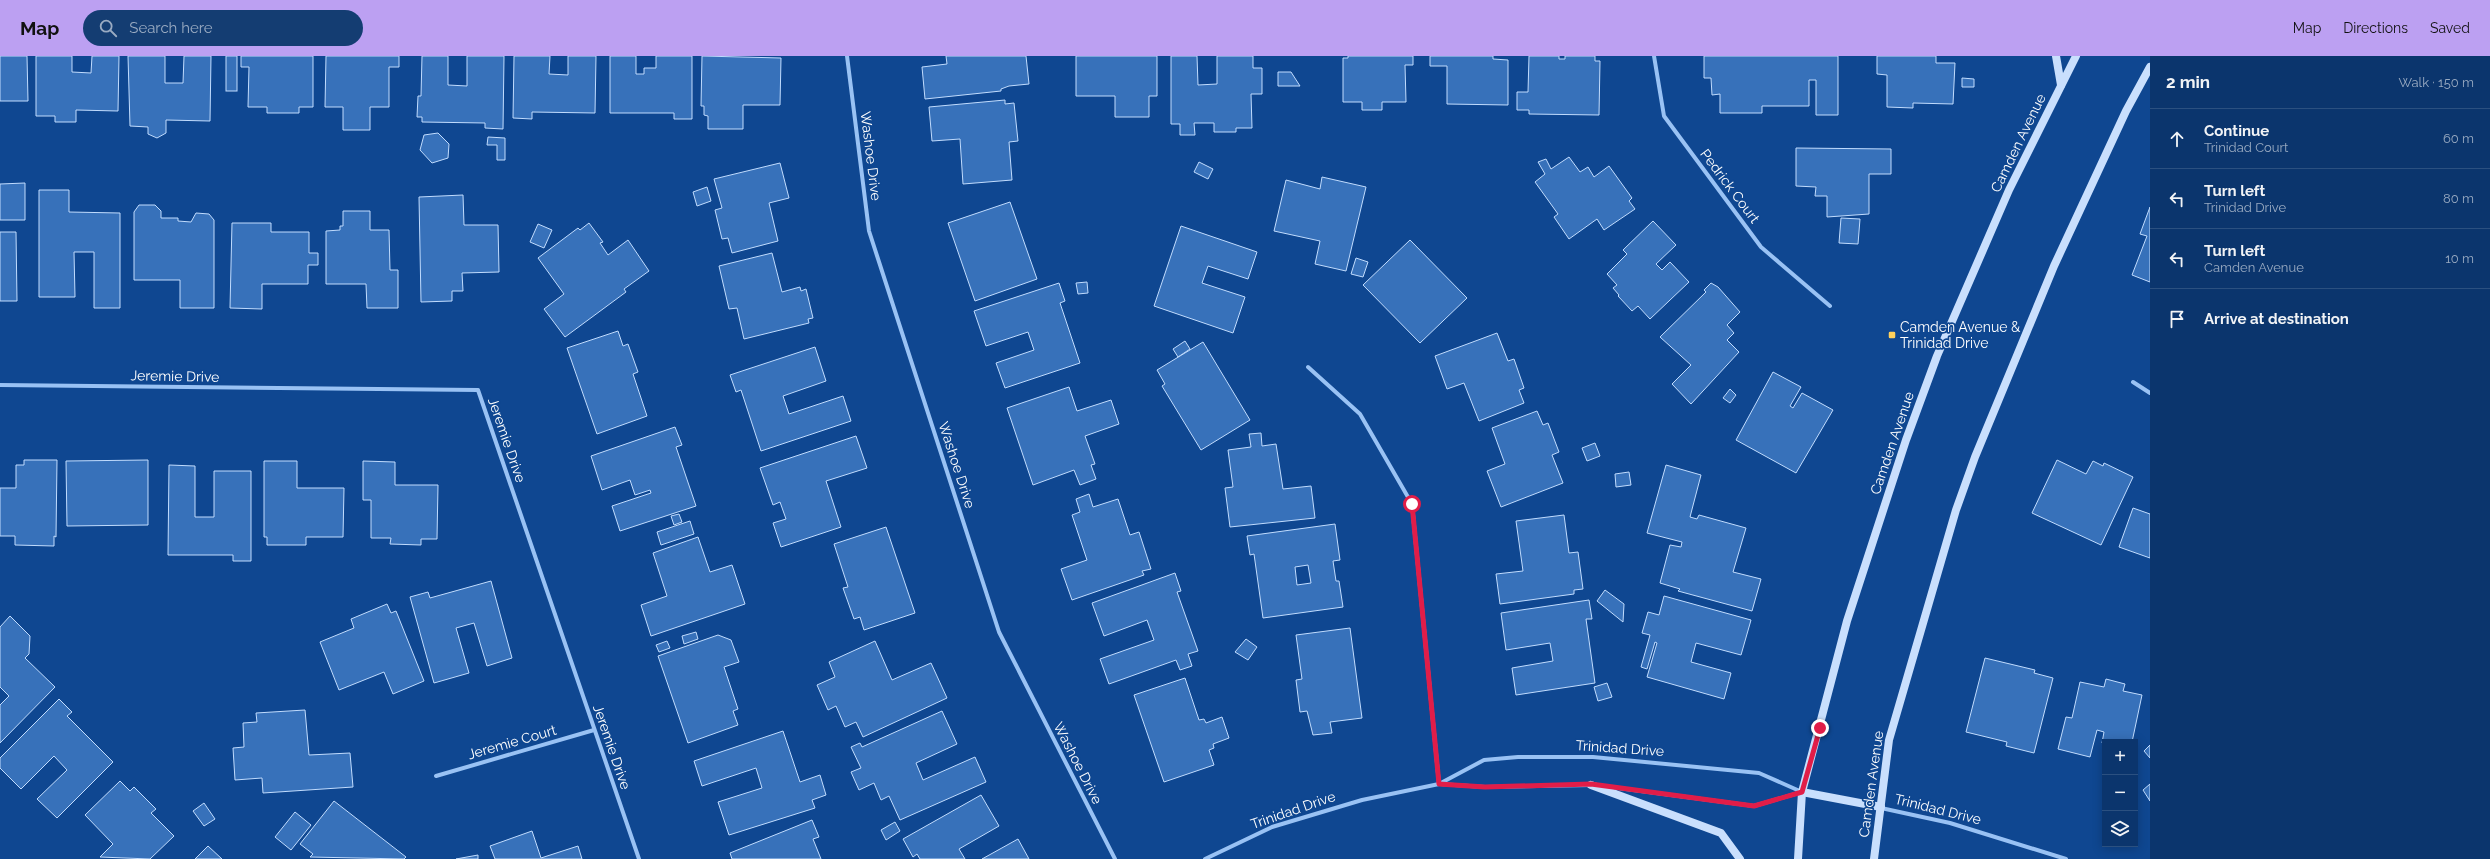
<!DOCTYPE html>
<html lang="en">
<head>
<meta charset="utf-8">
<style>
	:root { --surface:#0b356d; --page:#143d72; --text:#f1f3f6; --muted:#9aabc2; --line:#2b5080; --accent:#bca0f2 }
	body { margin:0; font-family:Raleway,sans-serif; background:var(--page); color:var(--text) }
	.controls { position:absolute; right:12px; bottom:12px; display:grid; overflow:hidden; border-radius:0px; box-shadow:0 2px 10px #0003 }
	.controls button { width:36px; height:36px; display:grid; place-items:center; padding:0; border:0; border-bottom:1px solid var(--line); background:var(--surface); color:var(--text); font:20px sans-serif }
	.stop { position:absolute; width:12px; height:12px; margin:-9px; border:3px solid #e11d48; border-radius:50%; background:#fff }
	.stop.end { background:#e11d48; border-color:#fff; box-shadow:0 1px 4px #0008 }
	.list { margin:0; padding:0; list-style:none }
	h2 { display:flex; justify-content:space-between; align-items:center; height:52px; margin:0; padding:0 16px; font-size:17px }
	h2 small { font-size:13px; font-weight:400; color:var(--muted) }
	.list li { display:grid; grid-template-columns:26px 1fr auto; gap:12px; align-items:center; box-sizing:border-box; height:60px; padding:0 16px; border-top:1px solid var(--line) }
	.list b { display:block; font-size:15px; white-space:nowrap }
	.list p { margin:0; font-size:13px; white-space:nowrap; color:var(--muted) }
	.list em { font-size:13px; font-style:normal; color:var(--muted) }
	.icon { flex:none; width:22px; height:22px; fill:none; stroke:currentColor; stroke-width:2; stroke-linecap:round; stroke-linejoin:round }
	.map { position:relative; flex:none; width:2150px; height:803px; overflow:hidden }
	header { display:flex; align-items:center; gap:24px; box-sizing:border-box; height:56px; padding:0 20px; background:var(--accent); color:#111 }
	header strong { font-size:19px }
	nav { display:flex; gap:22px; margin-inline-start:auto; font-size:14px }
	.search { width:280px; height:36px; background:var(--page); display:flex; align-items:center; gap:10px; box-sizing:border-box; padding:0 14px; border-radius:22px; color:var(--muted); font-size:15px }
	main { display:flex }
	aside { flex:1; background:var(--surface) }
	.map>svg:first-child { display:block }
	.building { fill:#3771ba; stroke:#c1dcfe; fill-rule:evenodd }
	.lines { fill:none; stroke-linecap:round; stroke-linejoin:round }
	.minor { stroke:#99c2f4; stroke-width:4 }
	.secondary { stroke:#c9dffd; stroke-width:8 }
	.route { stroke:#e11d48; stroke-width:5 }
	.poi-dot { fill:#ffd15c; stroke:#0f4791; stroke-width:1.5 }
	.labels { text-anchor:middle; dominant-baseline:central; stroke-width:3.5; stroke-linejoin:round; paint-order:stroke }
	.street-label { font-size:14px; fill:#fff; stroke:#0f4791 }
	.poi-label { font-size:14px; fill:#fff; stroke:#0f4791; text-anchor:start }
</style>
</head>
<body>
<header>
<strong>Map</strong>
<div class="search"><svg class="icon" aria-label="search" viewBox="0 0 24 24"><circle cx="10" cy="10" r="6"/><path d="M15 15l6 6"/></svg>Search here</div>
<nav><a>Map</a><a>Directions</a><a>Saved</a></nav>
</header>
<main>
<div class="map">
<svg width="2150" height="803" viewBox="0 0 2150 803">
	<rect width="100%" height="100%" fill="#0f4791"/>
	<g class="building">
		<polygon points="0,0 27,0 28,45 0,45"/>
		<polygon points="36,0 72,0 72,16 91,17 92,0 119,0 118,55 76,54 76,66 55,66 55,60 36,60"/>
		<polygon points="128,0 165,0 165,27 183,27 184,0 211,0 210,65 166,64 166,77 157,82 148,78 148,71 130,70"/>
		<rect x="226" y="0" width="11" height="35"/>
		<polygon points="241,0 313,0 313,51 299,51 299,57 267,57 267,51 248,51 249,11 241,11"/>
		<polygon points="326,0 399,0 399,11 389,11 389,51 370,51 370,74 343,74 343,51 325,51"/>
		<polygon points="422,0 448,0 448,29 467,30 467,0 504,0 503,73 485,72 485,67 422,66 422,61 417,61 418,40 421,40"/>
		<polygon points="514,0 550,0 549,18 568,19 568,0 596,0 595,57 532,56 532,63 513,62"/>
		<polygon points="610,0 636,0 636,18 644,18 644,12 656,12 656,0 692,0 692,63 674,63 674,57 610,57"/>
		<polygon points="702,0 781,2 780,49 743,49 743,73 708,73 708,60 704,59 704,50 701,50"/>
		<polygon points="946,0 1026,0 1029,28 1009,30 1001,33 1001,35 925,43 922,11 947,8"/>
		<polygon points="1076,0 1157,0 1157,40 1149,40 1149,61 1115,61 1115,40 1076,40"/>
		<polygon points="1171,0 1197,0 1198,29 1217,28 1217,0 1253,0 1253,12 1262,12 1262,38 1251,38 1252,72 1236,72 1236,76 1214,76 1214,67 1194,67 1195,79 1180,79 1180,68 1171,68"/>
		<polygon points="1348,0 1413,0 1413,9 1405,9 1406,46 1382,46 1382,54 1362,54 1362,46 1343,46 1343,2 1348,2"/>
		<polygon points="1430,0 1493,0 1493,3 1508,4 1508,49 1447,48 1447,10 1430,10"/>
		<polygon points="1529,0 1559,0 1559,3 1565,3 1565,0 1595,0 1595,5 1600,5 1599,59 1529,58 1529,54 1517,54 1517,36 1528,36"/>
		<polygon points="1704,0 1838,0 1838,59 1816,59 1816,24 1809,24 1809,50 1762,50 1762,57 1720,57 1720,38 1712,39 1711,22 1704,22"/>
		<polygon points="1877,0 1936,0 1936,7 1955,7 1953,48 1913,47 1913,52 1887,51 1887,19 1877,18"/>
		<polygon points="1278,16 1291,16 1300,30 1278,30"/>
		<polygon points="1962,22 1974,23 1974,31 1962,31"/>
		<polygon points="1005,44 1005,48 1014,47 1018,85 1009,86 1012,124 963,128 960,83 932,85 929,51"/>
		<polygon points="438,77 449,88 448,102 432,107 420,94 424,79"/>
		<polygon points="488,81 505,82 505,104 497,104 497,89 487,89"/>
		<polygon points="1796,92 1891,93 1891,118 1869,118 1869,158 1827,161 1827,140 1815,140 1816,131 1796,130"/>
		<polygon points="1569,101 1580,116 1588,111 1594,121 1609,110 1632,142 1629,145 1635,153 1604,174 1597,163 1569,183 1554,161 1558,158 1535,126 1545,118 1538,106 1546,103 1551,113"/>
		<polygon points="1199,106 1213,113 1208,123 1194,116"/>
		<polygon points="780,107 789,142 769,147 778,185 732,197 728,182 722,183 715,154 722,152 714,123"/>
		<polygon points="1322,121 1366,131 1346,215 1315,208 1320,185 1274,175 1286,124 1320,133"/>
		<polygon points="25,127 25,164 0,164 0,128"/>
		<polygon points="707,131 711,145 697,150 693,136"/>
		<polygon points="39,134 69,134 69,156 120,157 120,252 94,252 94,196 74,196 75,241 39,241"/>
		<polygon points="463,139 464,169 498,169 499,216 462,217 463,235 452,235 452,245 421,246 419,141"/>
		<polygon points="1010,146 1037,223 975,245 948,167"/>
		<polygon points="139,149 155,149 161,155 161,162 178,162 178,165 191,166 196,157 209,158 214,164 214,252 180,252 180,224 134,224 134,156"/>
		<polygon points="2150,151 2150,226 2132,219 2147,180 2140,178"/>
		<polygon points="343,155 370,155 370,174 389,174 390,214 398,214 398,252 367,252 366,228 326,228 326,175 340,174 340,170 343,170"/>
		<polygon points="1841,162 1860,163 1858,188 1839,187"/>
		<polygon points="1653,165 1676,189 1656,208 1662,214 1670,206 1689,226 1650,263 1638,250 1632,255 1618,240 1619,239 1613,232 1617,229 1607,218 1627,198 1623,194"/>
		<polygon points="232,167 271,167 271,176 309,176 309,197 318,197 318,209 308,209 308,228 262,228 262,253 230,252"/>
		<polygon points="589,167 603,186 600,187 608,199 628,184 649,215 624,233 626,236 565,281 544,253 564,238 538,202 578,172 580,174"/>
		<polygon points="538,168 552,174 544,192 530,186"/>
		<polygon points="1181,170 1257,196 1248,223 1208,210 1202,227 1245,241 1233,277 1154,250"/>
		<polygon points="0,176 16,176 17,245 0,245"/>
		<polygon points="1410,184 1467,242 1420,287 1363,229"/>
		<polygon points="772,197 782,236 800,231 801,235 806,233 813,262 808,263 809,267 744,283 737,252 729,253 719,210"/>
		<polygon points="1356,202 1368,206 1363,221 1351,218"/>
		<polygon points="1087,226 1088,237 1078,238 1076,227"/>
		<polygon points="1059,227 1065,245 1060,247 1080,307 1005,332 996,307 1034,294 1028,276 986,290 974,255"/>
		<polygon points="1711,227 1718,231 1740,256 1727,269 1734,277 1727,284 1739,296 1691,348 1672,328 1691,309 1660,281 1706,236 1704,234"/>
		<polygon points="618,275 623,290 628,288 638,316 633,318 647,360 597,378 567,292"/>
		<polygon points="1497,277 1508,305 1514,303 1524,332 1519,334 1524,347 1479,365 1464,327 1447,333 1435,300"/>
		<polygon points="1185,285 1190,293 1178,301 1173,293"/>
		<polygon points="1203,286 1250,364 1201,394 1162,330 1165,328 1157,314"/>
		<polygon points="815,291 826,325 783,340 789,358 843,340 851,365 761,395 741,334 736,336 730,319"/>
		<polygon points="1773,316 1801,331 1790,350 1793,352 1802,337 1833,354 1796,417 1736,384"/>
		<polygon points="1069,331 1077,355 1111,344 1119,368 1085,380 1095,408 1091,409 1096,423 1080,429 1074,414 1033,429 1007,352"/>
		<polygon points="1730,333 1736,339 1730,347 1723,342"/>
		<polygon points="1537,355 1543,369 1548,367 1559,396 1552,399 1563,427 1501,451 1487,415 1505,408 1492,372"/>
		<polygon points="675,371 682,389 676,391 696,450 620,475 612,450 651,437 650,434 635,439 630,424 602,434 591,400"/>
		<polygon points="1261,377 1262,390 1276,388 1283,433 1311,430 1315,462 1230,471 1225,432 1233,431 1228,394 1251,391 1249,378"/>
		<polygon points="856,380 867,412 826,425 841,471 781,491 773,467 786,463 780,446 773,449 760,412"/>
		<polygon points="1595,387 1600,400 1587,405 1582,392"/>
		<polygon points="24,404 57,404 56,481 54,480 54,490 15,489 15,480 0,480 0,432 16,432 16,409 24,409"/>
		<polygon points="148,404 148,469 67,470 66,405"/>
		<polygon points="2057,404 2086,418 2093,405 2103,410 2104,407 2133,421 2101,489 2032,457"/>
		<polygon points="264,405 297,405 297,432 344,432 343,481 306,481 306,489 267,489 267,481 264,481"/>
		<polygon points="363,405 395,406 395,429 438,429 437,483 421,483 421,489 390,488 391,482 371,482 371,444 363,444"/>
		<polygon points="169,409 195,410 195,461 214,461 214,415 251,415 251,505 233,505 233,499 168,499"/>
		<polygon points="1666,409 1701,419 1690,461 1697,463 1699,459 1746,472 1733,516 1761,523 1752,555 1678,535 1680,533 1660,527 1670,489 1681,491 1682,486 1647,477"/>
		<polygon points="1629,416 1631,429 1616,431 1615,418"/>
		<polygon points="1089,438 1093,451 1118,443 1130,479 1139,476 1151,513 1142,515 1144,519 1072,544 1061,513 1087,504 1072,459 1080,456 1076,443"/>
		<polygon points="2133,452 2150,458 2150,502 2119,491"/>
		<polygon points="679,458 682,466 674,469 671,460"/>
		<polygon points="1564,459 1569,497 1578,496 1583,533 1574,534 1574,538 1500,548 1496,518 1523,515 1516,465"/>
		<polygon points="690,465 694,478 661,489 657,476"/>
		<path d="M1335,468L1340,504L1333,505L1336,525H1339L1343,551L1263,562L1254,498L1250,499L1247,480ZM1308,509L1311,527L1297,529L1295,511Z"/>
		<polygon points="886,471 915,557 864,574 860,561 854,563 843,532 848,531 834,488"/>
		<polygon points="698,481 710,516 732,509 745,548 651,580 641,549 667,540 653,497"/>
		<polygon points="1175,517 1181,535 1177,536 1198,595 1188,598 1192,610 1180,614 1176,604 1109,628 1100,603 1154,584 1147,564 1104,580 1092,547"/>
		<polygon points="491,525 512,602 487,610 474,567 456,572 469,617 434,627 410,541 428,536 430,542"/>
		<polygon points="1605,534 1624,548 1623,566 1597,545"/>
		<polygon points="1664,540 1751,564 1741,599 1696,587 1691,606 1731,617 1724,643 1647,621 1657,587 1655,586 1647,613 1641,611 1650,579 1642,577 1648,556 1659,559"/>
		<polygon points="1589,544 1592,563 1586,563 1595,627 1516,639 1512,612 1553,605 1550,587 1506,594 1501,557"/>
		<polygon points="387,548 391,557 396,555 424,625 393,638 384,616 339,634 320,586 354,572 351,563"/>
		<polygon points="10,560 30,580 29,598 25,602 55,631 0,687 0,649 9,640 0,631 0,571"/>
		<polygon points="1350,572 1362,662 1330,666 1332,677 1313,679 1307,655 1300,656 1296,624 1302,623 1296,579"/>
		<polygon points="696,576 698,583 684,588 682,580"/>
		<polygon points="718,579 731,584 739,606 724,611 738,653 733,655 738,669 688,687 658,600"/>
		<polygon points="1246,583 1257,591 1248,604 1235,596"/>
		<polygon points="667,585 670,592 659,596 656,589"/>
		<polygon points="875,585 892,624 931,607 947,642 863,681 856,666 845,671 836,650 828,654 817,629 835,621 829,606"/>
		<polygon points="1985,602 2035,614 2034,617 2053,622 2034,697 2006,690 2007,686 1966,676"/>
		<polygon points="1185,622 1199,664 1204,663 1206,667 1222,661 1229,682 1213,688 1214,692 1209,694 1214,709 1164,726 1134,639"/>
		<polygon points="2106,623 2125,628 2123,635 2142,639 2132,686 2102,687 2104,676 2097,674 2090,701 2058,693 2066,661 2072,662 2080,626 2104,631"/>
		<polygon points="1607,627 1612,641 1598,645 1594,631"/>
		<polygon points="59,643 72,656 67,660 113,706 57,762 37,743 67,714 54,700 21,733 0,712 0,702"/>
		<polygon points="305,654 309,699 350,697 353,731 263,737 262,722 235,724 233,692 244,691 243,667 257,666 256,657"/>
		<polygon points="942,655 957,688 916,707 923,724 975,701 986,726 900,764 889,740 881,744 874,727 859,734 851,716 861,712 851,691 860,687 862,691"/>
		<polygon points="783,675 800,726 820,719 826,739 812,744 815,752 729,779 718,746 762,732 756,712 702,730 694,705"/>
		<polygon points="2150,689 2150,702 2144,695"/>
		<polygon points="120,725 130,735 134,731 156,753 151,757 174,780 150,803 100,801 113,788 85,759"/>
		<polygon points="2150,728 2150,745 2143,734"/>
		<polygon points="981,739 999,770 959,793 965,803 920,803 917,798 913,801 903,783"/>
		<polygon points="334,745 406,801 404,803 310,801 313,798 300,788"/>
		<polygon points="204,747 215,763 204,770 193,755"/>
		<polygon points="295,756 311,769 291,794 275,781"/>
		<polygon points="812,764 819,781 813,783 821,803 732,803 730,797"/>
		<polygon points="895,766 900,775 886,784 881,774"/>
		<polygon points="532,775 541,802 578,790 582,803 495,803 490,790"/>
		<polygon points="1018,783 1029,803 982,803"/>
		<polygon points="208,790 222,803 195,803"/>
		<polygon points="478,799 478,803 456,803"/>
	</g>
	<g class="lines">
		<g class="minor">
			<polyline points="847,0 869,175 999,576 1115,803"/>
			<polyline points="1654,0 1664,60 1761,191 1830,250"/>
			<polyline points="1308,311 1360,358 1412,448 1439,728"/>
			<polyline points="2133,326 2150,337"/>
			<polyline points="0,329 478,334 639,803"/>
			<polyline points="436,720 594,674"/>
			<polyline points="1439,728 1485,731 1592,729"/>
			<polyline points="1603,730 1754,750 1802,736"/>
			<polyline points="1881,752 1950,767 2066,803"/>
			<polyline points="1205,803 1272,771 1362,744 1439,728 1484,704 1518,701 1593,701 1759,717 1802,736"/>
		</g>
		<g class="secondary">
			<polyline points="2056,0 2061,29"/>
			<polyline points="1591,729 1721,777 1740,803"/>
			<polyline points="1802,736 1881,751"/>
			<polyline points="1798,803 1802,736 1847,565 1906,384 1937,300 2009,134 2076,0"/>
			<polyline points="1874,803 1889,684 1956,454 1975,401 2054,210 2126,55 2150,11"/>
		</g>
	</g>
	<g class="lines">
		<polyline class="route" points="1412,448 1439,728 1485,731 1591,728 1754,750 1802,736 1820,672"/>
	</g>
	<rect class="poi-dot" x="1888" y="275" width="8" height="8" rx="2"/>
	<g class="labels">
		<g class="street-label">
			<text transform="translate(2018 87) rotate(-64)">Camden Avenue</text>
			<text transform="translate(871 100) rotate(83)">Washoe Drive</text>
			<text transform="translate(1730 130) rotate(53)">Pedrick Court</text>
			<text transform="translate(175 320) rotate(1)">Jeremie Drive</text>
			<text transform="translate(507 384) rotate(71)">Jeremie Drive</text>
			<text transform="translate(1892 387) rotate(-71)">Camden Avenue</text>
			<text transform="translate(957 409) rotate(72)">Washoe Drive</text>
			<text transform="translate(512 686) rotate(-16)">Jeremie Court</text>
			<text transform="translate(612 691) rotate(71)">Jeremie Drive</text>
			<text transform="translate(1620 692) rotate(4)">Trinidad Drive</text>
			<text transform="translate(1078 707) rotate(63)">Washoe Drive</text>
			<text transform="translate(1871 728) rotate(-82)">Camden Avenue</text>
			<text transform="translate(1938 753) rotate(14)">Trinidad Drive</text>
			<text transform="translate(1293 754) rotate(-19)">Trinidad Drive</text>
		</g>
		<g class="poi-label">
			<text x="1900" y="271">Camden Avenue &amp;<tspan x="1900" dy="16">Trinidad Drive</tspan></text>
		</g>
	</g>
</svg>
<div class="controls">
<button>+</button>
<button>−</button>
<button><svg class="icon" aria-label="layers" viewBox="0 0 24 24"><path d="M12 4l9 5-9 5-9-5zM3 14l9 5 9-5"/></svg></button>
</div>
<div class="stop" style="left:1412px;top:448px"></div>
<div class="stop end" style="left:1820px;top:672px"></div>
</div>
<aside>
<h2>2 min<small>Walk · 150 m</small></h2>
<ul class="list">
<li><svg class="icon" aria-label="ahead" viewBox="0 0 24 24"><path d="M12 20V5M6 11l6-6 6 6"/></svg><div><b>Continue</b><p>Trinidad Court</p></div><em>60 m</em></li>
<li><svg class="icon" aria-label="left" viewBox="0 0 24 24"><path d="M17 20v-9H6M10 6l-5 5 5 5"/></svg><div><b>Turn left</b><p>Trinidad Drive</p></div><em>80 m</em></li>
<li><svg class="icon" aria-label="left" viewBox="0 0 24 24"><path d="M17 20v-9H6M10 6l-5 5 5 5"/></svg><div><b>Turn left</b><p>Camden Avenue</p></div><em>10 m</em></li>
<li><svg class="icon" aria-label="arrive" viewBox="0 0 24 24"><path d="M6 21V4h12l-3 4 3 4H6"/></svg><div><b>Arrive at destination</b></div></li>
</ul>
</aside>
</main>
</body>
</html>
